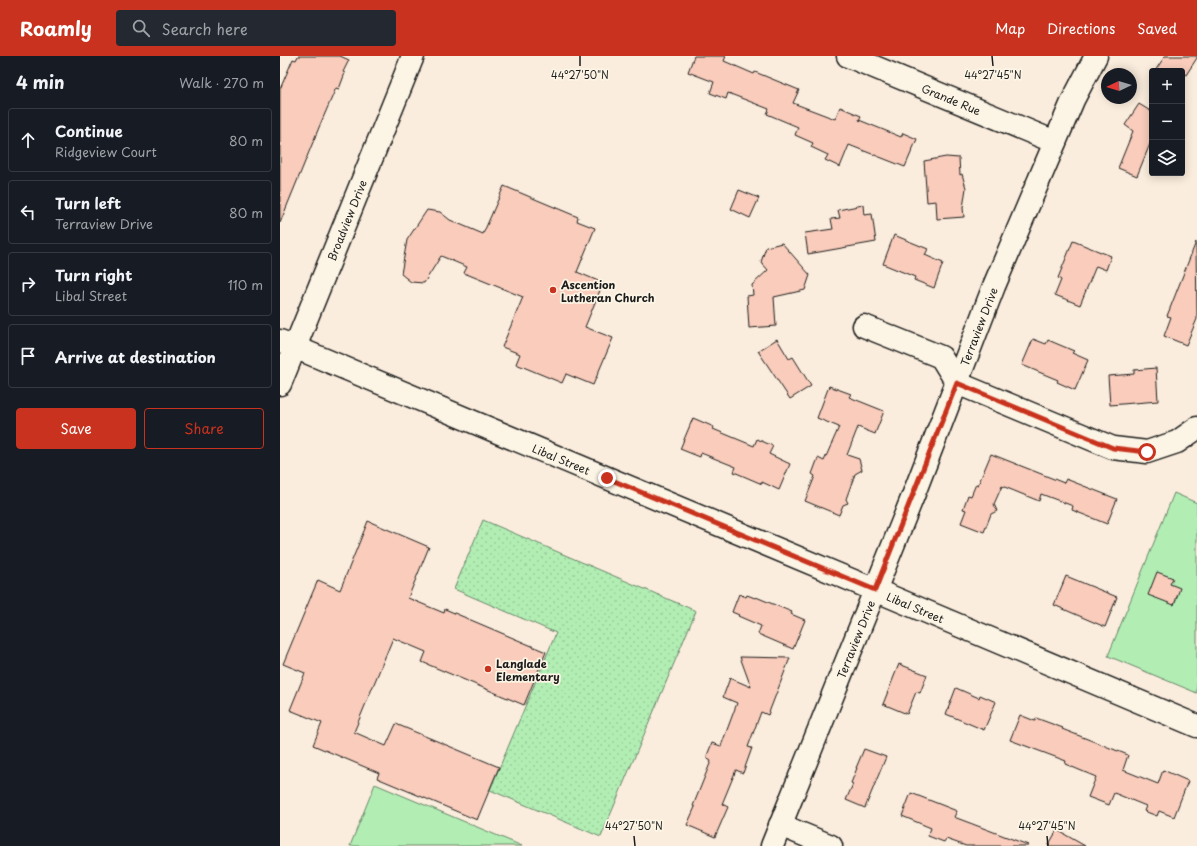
<!DOCTYPE html>
<html lang="en">
<head>
<meta charset="utf-8">
<style>
	:root { --surface:#171b24; --page:#242831; --text:#f1f3f6; --muted:#9ea1a6; --line:#363941; --accent:#c8321e }
	body { margin:0; font-family:"Playpen Sans",sans-serif; background:var(--page); color:var(--text) }
	.controls { position:absolute; right:12px; top:12px; display:grid; overflow:hidden; border-radius:4px; box-shadow:0 2px 10px #0003 }
	.controls button { width:36px; height:36px; display:grid; place-items:center; padding:0; border:0; border-bottom:1px solid var(--line); background:var(--surface); color:var(--text); font:20px sans-serif }
	.compass { position:absolute; left:821px; top:12px; width:36px; height:36px; border-radius:50%; background:var(--surface); box-shadow:0 2px 10px #0003; rotate:266deg }
	.stop { position:absolute; width:12px; height:12px; margin:-9px; border:3px solid #c8321e; border-radius:50%; background:#fff }
	.stop.end { background:#c8321e; border-color:#fff; box-shadow:0 1px 4px #0008 }
	.list { margin:0; padding:0; list-style:none }
	h2 { display:flex; justify-content:space-between; align-items:center; height:52px; margin:0; padding:0 16px; font-size:17px }
	h2 small { font-size:13px; font-weight:400; color:var(--muted) }
	.list li { display:grid; grid-template-columns:26px 1fr auto; gap:12px; align-items:center; box-sizing:border-box; height:64px; margin:0 8px 8px; padding:0 8px; border:1px solid var(--line); border-radius:4px }
	.list b { display:block; font-size:15px; white-space:nowrap }
	.list p { margin:0; font-size:13px; white-space:nowrap; color:var(--muted) }
	.list em { font-size:13px; font-style:normal; color:var(--muted) }
	.actions { display:flex; gap:8px; padding:12px 16px }
	.actions a { flex:1; padding:9px 0; border:1px solid var(--accent); border-radius:4px; text-align:center; font-size:14px; color:var(--accent) }
	.actions .main { background:var(--accent); color:#fff }
	.icon { flex:none; width:22px; height:22px; fill:none; stroke:currentColor; stroke-width:2; stroke-linecap:round; stroke-linejoin:round }
	.map { position:relative; flex:none; width:917px; height:790px; overflow:hidden }
	header { display:flex; align-items:center; gap:24px; box-sizing:border-box; height:56px; padding:0 20px; background:var(--accent); color:#fff }
	header strong { font-size:19px }
	nav { display:flex; gap:22px; margin-inline-start:auto; font-size:14px }
	.search { width:280px; height:36px; background:var(--page); display:flex; align-items:center; gap:10px; box-sizing:border-box; padding:0 14px; border-radius:4px; color:var(--muted); font-size:15px }
	main { display:flex }
	aside { flex:1; background:var(--surface) }
	.map>svg:first-child { display:block }
	.grass { fill:#b2eeb4; stroke:#678568 }
	.park { fill:url(#park-dots); stroke:#678568 }
	.building { fill:#f9ccbb; stroke:#1c1c1c }
	.lines { fill:none; stroke-linecap:round; stroke-linejoin:round }
	.minor-casing { stroke:#1c1c1c; stroke-width:25 }
	.minor { stroke:#fcf5e5; stroke-width:22 }
	.route { stroke:#c8321e; stroke-width:5 }
	.ticks { fill:none; stroke:#1c1c1c; stroke-width:1.5 }
	.poi-dot { fill:#c8321e; stroke:#fcf5e5; stroke-width:1.5 }
	.labels { text-anchor:middle; dominant-baseline:central; stroke-width:3.5; stroke-linejoin:round; paint-order:stroke }
	.street-label { font-size:11px; fill:#1c1c1c; stroke:#fcf5e5 }
	.poi-label { font-size:11px; font-weight:bold; fill:#1c1c1c; stroke:#fcf5e5; text-anchor:start }
	.ticks-label { font-size:10px; text-anchor:middle; fill:#1c1c1c; stroke:#fcf5e5; stroke-width:3.5; stroke-linejoin:round; paint-order:stroke }
</style>
</head>
<body>
<header>
<strong>Roamly</strong>
<div class="search"><svg class="icon" aria-label="search" viewBox="0 0 24 24"><circle cx="10" cy="10" r="6"/><path d="M15 15l6 6"/></svg>Search here</div>
<nav><a>Map</a><a>Directions</a><a>Saved</a></nav>
</header>
<main>
<aside>
<h2>4 min<small>Walk · 270 m</small></h2>
<ul class="list">
<li><svg class="icon" aria-label="ahead" viewBox="0 0 24 24"><path d="M12 20V5M6 11l6-6 6 6"/></svg><div><b>Continue</b><p>Ridgeview Court</p></div><em>80 m</em></li>
<li><svg class="icon" aria-label="left" viewBox="0 0 24 24"><path d="M17 20v-9H6M10 6l-5 5 5 5"/></svg><div><b>Turn left</b><p>Terraview Drive</p></div><em>80 m</em></li>
<li><svg class="icon" aria-label="right" viewBox="0 0 24 24"><path d="M7 20v-9h11M14 6l5 5-5 5"/></svg><div><b>Turn right</b><p>Libal Street</p></div><em>110 m</em></li>
<li><svg class="icon" aria-label="arrive" viewBox="0 0 24 24"><path d="M6 21V4h12l-3 4 3 4H6"/></svg><div><b>Arrive at destination</b></div></li>
</ul>
<div class="actions"><a class="main">Save</a><a>Share</a></div>
</aside>
<div class="map">
<svg width="917" height="790" viewBox="0 0 917 790">
	<defs>
		<pattern id="park-dots" width="8" height="8" patternUnits="userSpaceOnUse"><rect width="8" height="8" fill="#b2eeb4"/><path d="M2 2h.1M6 6h.1" fill="none" stroke="#98cc9a" stroke-width="1.8" stroke-linecap="round"/></pattern>
	</defs>
	<rect width="100%" height="100%" fill="#fbeddd"/>
	<filter id="ink" filterUnits="userSpaceOnUse"><feTurbulence type="fractalNoise" baseFrequency=".025" numOctaves="2"/><feDisplacementMap in="SourceGraphic" scale="8" xChannelSelector="R" yChannelSelector="G"/><feConvolveMatrix kernelMatrix="1 2 1 2 8 2 1 2 1" color-interpolation-filters="sRGB"/></filter>
	<g filter="url(#ink)">
		<g class="grass">
			<polygon points="894,437 917,447 917,637 828,600"/>
			<polygon points="95,728 242,790 70,790"/>
		</g>
		<polygon class="park" points="203,464 416,555 321,781 210,734 276,577 174,533"/>
		<g class="building">
			<polygon points="18,0 60,0 69,4 63,16 65,17 59,33 56,32 40,69 0,167 0,33 13,3 16,4"/>
			<polygon points="414,0 446,0 444,5 474,18 475,16 519,34 513,47 555,63 560,51 581,60 579,64 621,81 623,77 637,83 625,111 569,89 560,111 545,104 548,99 531,91 533,87 515,79 518,71 487,58 489,53 448,37 446,43 430,37 434,26 408,16"/>
			<polygon points="885,0 917,0 917,2 906,19 902,17 902,15 875,15"/>
			<polygon points="859,48 872,56 872,83 857,120 838,112 853,75 845,69"/>
			<polygon points="666,101 679,102 680,119 682,118 686,132 683,152 684,161 657,163 656,145 647,146 644,105"/>
			<polygon points="224,130 298,161 297,165 315,172 297,216 323,227 305,271 333,282 313,329 286,318 282,327 236,308 240,298 222,291 243,241 184,217 187,211 161,200 144,227 131,226 121,218 127,184 147,154 160,156 170,164 203,178"/>
			<polygon points="459,134 479,142 470,162 451,153"/>
			<polygon points="583,149 584,159 592,158 596,186 528,198 525,177 553,173 551,163 560,162 558,154"/>
			<polygon points="614,179 648,193 645,199 663,207 654,232 634,224 635,221 603,208"/>
			<polygon points="793,185 831,200 826,214 816,210 800,249 775,239 781,224 778,222"/>
			<polygon points="916,186 917,263 906,289 884,280 891,261 887,260"/>
			<polygon points="502,187 530,219 525,234 494,241 496,270 469,272 467,240 473,239 472,229 488,214 481,206 486,191"/>
			<polygon points="497,283 509,303 513,301 531,330 510,343 478,295"/>
			<polygon points="753,283 766,288 768,284 794,295 792,297 808,304 795,334 777,326 778,324 742,309"/>
			<polygon points="876,312 878,345 830,349 828,320 854,318 854,314"/>
			<polygon points="549,330 571,338 569,341 604,355 595,378 578,371 567,399 579,403 582,414 575,418 566,443 568,447 563,449 559,459 525,445 535,420 532,418 538,402 544,405 559,371 537,362"/>
			<polygon points="413,362 434,371 433,373 474,390 477,383 493,390 489,398 510,408 499,434 482,426 482,428 454,416 456,411 421,397 420,401 400,393"/>
			<polygon points="711,398 784,427 786,423 837,443 827,468 792,454 793,450 761,438 759,445 722,430 714,448 717,455 711,458 704,476 681,467 686,454 683,453 688,439 691,440 696,428 698,429"/>
			<polygon points="88,465 149,491 128,542 164,557 165,553 266,596 244,649 142,606 146,596 113,582 74,676 106,690 116,668 219,711 197,764 97,722 99,717 33,689 42,667 10,654 25,617 3,608 32,538 38,524 60,534"/>
			<polygon points="877,516 893,522 890,528 900,532 894,549 868,539"/>
			<polygon points="786,520 837,541 825,571 774,549"/>
			<polygon points="459,538 466,541 467,539 475,542 476,541 512,556 511,558 525,564 513,593 478,578 481,570 458,560 459,559 452,556"/>
			<polygon points="460,601 510,602 488,659 481,656 468,691 472,692 463,717 456,714 442,748 448,751 435,781 407,769 415,751 413,750 431,705 426,702 432,687 441,690 457,647 443,641 450,622 471,631"/>
			<polygon points="619,608 647,619 640,637 636,636 627,658 603,648"/>
			<polygon points="676,632 699,642 700,639 716,646 704,674 666,658"/>
			<polygon points="740,659 755,665 756,662 783,672 782,673 848,699 843,714 878,728 883,714 908,725 894,761 879,755 877,760 864,755 866,750 834,737 829,749 808,741 816,721 785,708 786,705 730,684"/>
			<polygon points="584,693 606,701 585,752 566,744 573,728 571,727 577,712 576,712"/>
			<polygon points="631,737 677,755 674,761 748,789 748,790 686,790 666,783 664,786 648,780 651,772 622,760"/>
			<polygon points="777,774 805,790 768,790"/>
		</g>
		<g class="lines">
			<g class="minor-casing">
				<g id="minor">
					<path id="s1" d="M568,0L775,86"/>
					<polyline points="584,270 661,301 677,327 833,392 867,396 897,386 917,372"/>
					<path id="s2" d="M0,285L595,534L917,670"/>
					<path id="s3" d="M0,328L133,0"/>
					<polyline points="500,769 551,790"/>
					<path id="s4" d="M492,790L633,440L714,230L793,44L816,0"/>
				</g>
			</g>
			<use href="#minor" class="minor"/>
		</g>
	</g>
	<g class="lines" filter="url(#ink)">
		<polyline class="route" points="327,422 595,534 677,327 833,392 867,396"/>
	</g>
	<path class="ticks" d="M300,0V10M712,0L713,10M354,780L355,790M767,780L768,790"/>
	<g class="poi-dot">
		<circle cx="273" cy="234" r="4"/>
		<circle cx="208" cy="613" r="4"/>
	</g>
	<g class="labels">
		<g class="street-label">
			<text stroke="none"><textPath href="#s1" startOffset="112">Grande Rue</textPath></text>
			<text stroke="none"><textPath href="#s3" startOffset="177">Broadview Drive</textPath></text>
			<text stroke="none"><textPath href="#s4" startOffset="559">Terraview Drive</textPath></text>
			<text stroke="none"><textPath href="#s2" startOffset="305">Libal Street</textPath></text>
			<text stroke="none"><textPath href="#s2" startOffset="689">Libal Street</textPath></text>
			<text stroke="none"><textPath href="#s4" startOffset="223">Terraview Drive</textPath></text>
		</g>
		<g class="poi-label">
			<text x="281" y="228">Ascention<tspan x="281" dy="13">Lutheran Church</tspan></text>
			<text x="216" y="607">Langlade<tspan x="216" dy="13">Elementary</tspan></text>
		</g>
	</g>
	<g class="ticks-label">
		<text x="300" y="23">44°27'50"N</text>
		<text x="713" y="23">44°27'45"N</text>
		<text x="354" y="774">44°27'50"N</text>
		<text x="767" y="774">44°27'45"N</text>
	</g>
</svg>
<div class="controls">
<button>+</button>
<button>−</button>
<button><svg class="icon" aria-label="layers" viewBox="0 0 24 24"><path d="M12 4l9 5-9 5-9-5zM3 14l9 5 9-5"/></svg></button>
</div>
<svg class="compass" viewBox="-18 -18 36 36"><path d="M0-13l5 13h-10z" fill="#e53935"/><path d="M0 13l5-13h-10z" fill="#9ea1a6"/></svg>
<div class="stop" style="left:867px;top:396px"></div>
<div class="stop end" style="left:327px;top:422px"></div>
</div>
</main>
</body>
</html>
